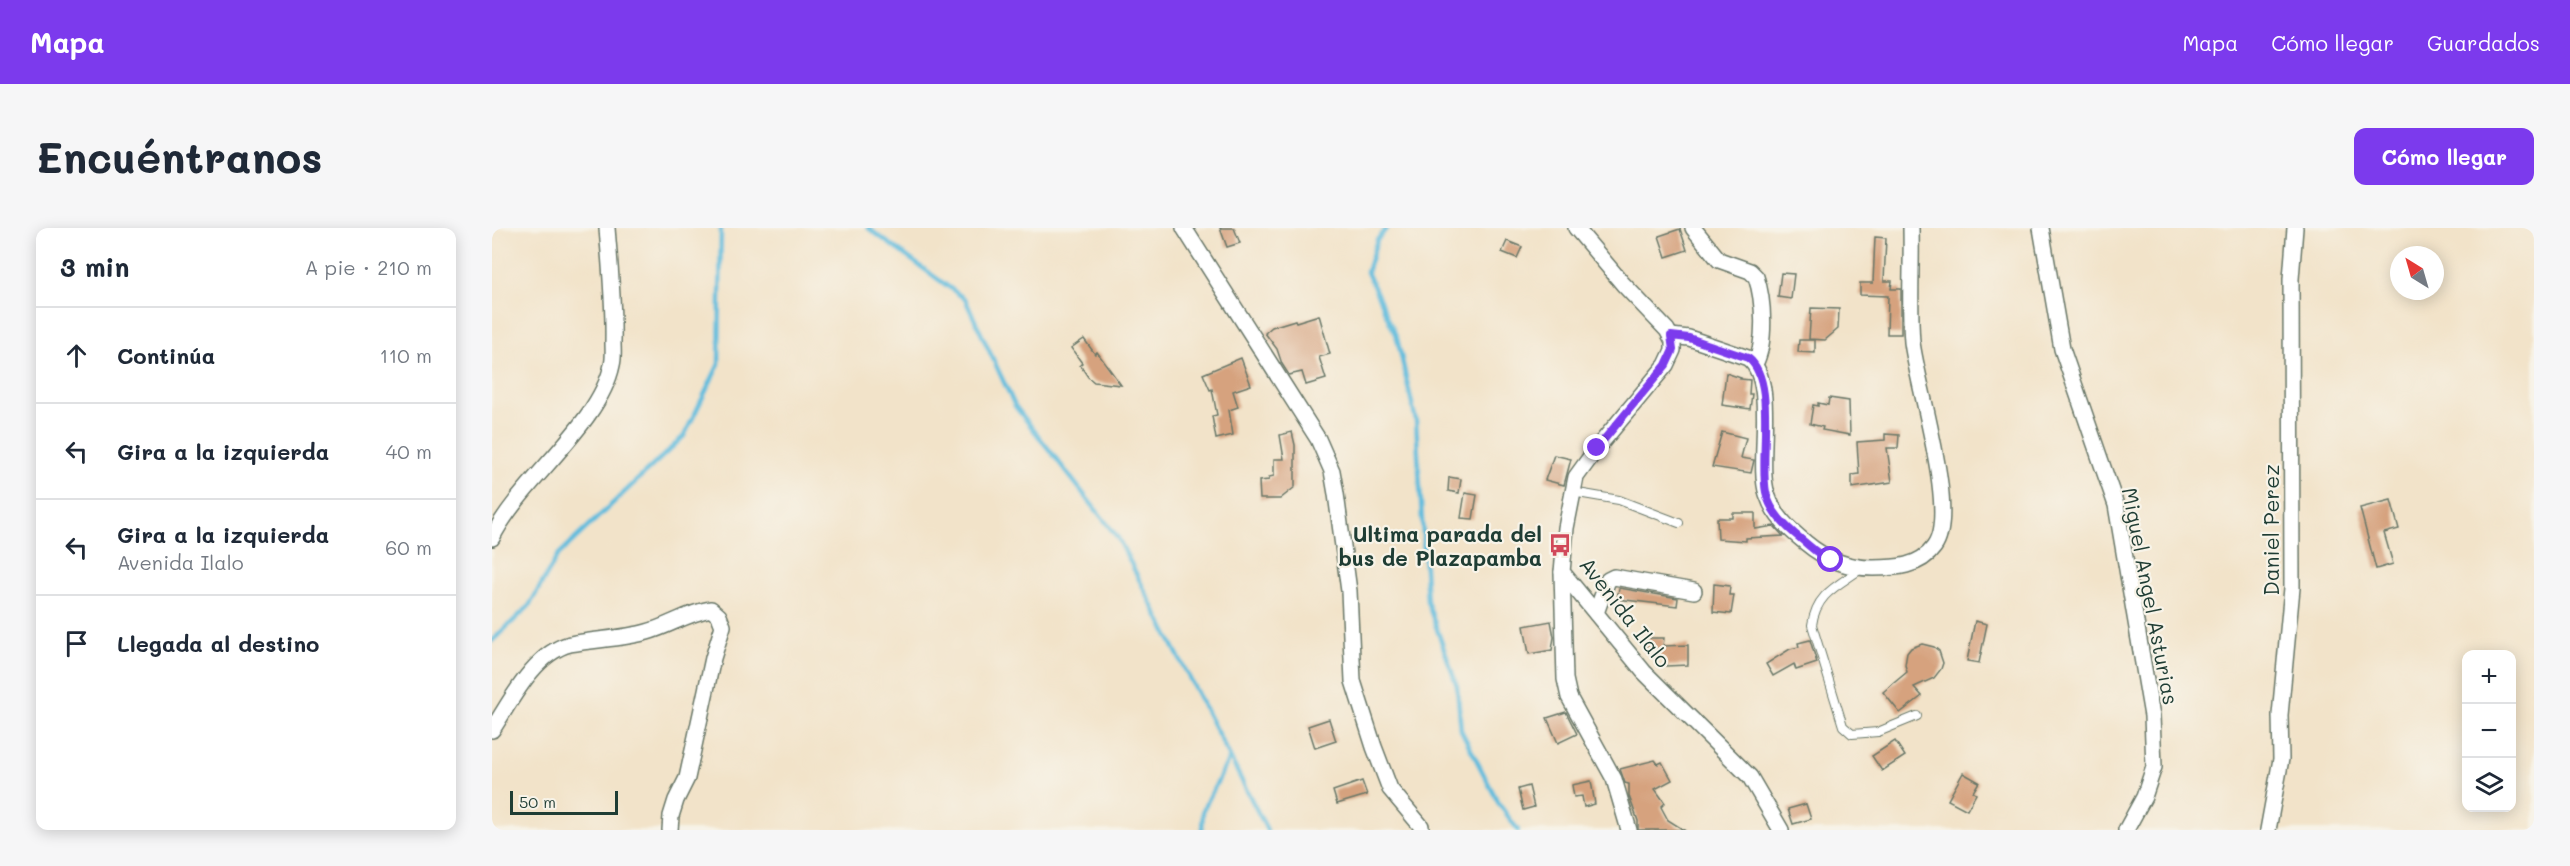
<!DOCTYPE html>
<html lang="es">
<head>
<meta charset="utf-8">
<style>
	:root { --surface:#fff; --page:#f6f6f7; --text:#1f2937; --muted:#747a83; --line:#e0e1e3; --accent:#7c3aed }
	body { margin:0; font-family:Mali,sans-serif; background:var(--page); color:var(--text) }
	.controls { position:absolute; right:18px; bottom:18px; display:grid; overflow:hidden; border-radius:12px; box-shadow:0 3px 15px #0003 }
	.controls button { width:54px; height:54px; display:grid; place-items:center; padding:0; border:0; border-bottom:2px solid var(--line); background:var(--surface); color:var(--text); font:30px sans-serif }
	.compass { position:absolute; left:1898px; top:18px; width:54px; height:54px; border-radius:50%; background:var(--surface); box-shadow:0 3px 15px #0003; rotate:323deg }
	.scale { position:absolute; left:18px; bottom:15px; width:108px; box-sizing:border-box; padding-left:6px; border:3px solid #1f3d34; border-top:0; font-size:16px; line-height:21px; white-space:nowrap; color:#1f3d34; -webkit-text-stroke:4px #f7f3e8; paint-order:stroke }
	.stop { position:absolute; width:18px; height:18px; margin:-14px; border:4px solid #7c3aed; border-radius:50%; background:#fff }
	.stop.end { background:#7c3aed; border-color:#fff; box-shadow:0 2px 6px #0008 }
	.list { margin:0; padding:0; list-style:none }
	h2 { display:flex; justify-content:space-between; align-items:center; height:78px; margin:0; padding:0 24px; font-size:26px }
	h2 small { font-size:20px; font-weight:400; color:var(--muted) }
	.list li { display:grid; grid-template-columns:39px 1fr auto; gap:18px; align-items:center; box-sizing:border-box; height:96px; padding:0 24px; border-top:2px solid var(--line) }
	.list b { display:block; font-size:22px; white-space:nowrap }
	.list p { margin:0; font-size:20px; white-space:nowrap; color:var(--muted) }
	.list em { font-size:20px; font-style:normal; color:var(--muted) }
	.icon { flex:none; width:33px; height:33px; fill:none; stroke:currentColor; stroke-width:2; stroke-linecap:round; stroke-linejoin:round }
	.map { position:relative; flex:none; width:2042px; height:602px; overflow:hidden; border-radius:12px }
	header { display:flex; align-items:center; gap:36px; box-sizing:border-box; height:84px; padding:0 30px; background:var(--accent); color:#fff }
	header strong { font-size:28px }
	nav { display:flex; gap:33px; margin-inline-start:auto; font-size:21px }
	.intro { display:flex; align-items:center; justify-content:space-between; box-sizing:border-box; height:144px; padding:0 36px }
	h1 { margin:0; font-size:42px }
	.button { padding:15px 27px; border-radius:12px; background:var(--accent); color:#fff; font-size:21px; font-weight:700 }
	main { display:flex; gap:36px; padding:0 36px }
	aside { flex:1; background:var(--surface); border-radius:12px; box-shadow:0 3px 15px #0003 }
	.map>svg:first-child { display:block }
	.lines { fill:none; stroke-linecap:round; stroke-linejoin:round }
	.stream { stroke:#5fbcdd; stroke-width:4.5 }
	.building { fill:#d6a27e }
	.service-casing { stroke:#697768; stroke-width:10 }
	.minor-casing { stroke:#697768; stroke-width:18 }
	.service { stroke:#fff; stroke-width:8 }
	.minor { stroke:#fff; stroke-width:15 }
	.route { stroke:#7c3aed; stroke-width:8 }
	.labels { text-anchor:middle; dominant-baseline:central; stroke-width:4.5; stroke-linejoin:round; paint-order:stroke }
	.street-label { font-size:21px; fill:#1f3d34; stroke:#f7f3e8 }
	.poi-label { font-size:21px; font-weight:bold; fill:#1f3d34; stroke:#f7f3e8; text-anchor:end }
</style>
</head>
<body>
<header>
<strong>Mapa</strong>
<nav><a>Mapa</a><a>Cómo llegar</a><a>Guardados</a></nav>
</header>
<div class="intro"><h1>Encuéntranos</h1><a class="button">Cómo llegar</a></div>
<main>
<aside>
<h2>3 min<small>A pie · 210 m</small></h2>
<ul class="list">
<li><svg class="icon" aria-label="ahead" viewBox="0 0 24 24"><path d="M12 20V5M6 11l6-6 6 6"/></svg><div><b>Continúa</b></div><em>110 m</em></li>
<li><svg class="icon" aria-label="left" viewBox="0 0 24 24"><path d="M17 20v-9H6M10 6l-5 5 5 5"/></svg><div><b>Gira a la izquierda</b></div><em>40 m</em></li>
<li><svg class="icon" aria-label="left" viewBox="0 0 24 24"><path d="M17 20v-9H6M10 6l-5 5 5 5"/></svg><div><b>Gira a la izquierda</b><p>Avenida Ilalo</p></div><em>60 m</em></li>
<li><svg class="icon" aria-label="arrive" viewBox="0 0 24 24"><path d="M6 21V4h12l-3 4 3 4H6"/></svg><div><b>Llegada al destino</b></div></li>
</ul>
</aside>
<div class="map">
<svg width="2042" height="602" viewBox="0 0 2042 602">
	<rect width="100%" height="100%" fill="#f7f3e8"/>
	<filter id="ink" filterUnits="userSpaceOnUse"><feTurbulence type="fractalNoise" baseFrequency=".0167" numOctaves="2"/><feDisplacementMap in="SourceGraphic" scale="12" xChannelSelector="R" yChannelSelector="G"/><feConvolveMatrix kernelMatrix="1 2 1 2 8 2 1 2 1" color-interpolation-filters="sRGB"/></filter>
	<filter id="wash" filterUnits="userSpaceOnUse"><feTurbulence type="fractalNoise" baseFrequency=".008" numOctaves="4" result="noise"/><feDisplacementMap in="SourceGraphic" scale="24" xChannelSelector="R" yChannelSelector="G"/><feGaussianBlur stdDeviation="1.35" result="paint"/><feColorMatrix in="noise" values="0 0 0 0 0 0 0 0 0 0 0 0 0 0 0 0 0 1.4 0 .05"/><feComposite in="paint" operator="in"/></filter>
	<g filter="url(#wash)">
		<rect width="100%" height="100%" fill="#f2e3c9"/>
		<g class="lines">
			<g class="stream">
				<polyline points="376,0 473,71 523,178 626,310 775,602"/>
				<polyline points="895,0 885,12 875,44 905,110 924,193 935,373 965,458 969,502 1007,576 1026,602"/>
				<polyline points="0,413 37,378 66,327 192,208 227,136 229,0"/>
				<polyline points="710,602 711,582 738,529"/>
			</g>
		</g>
		<g id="blocks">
			<g class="building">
				<polygon points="728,0 742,0 748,15 735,19"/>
				<polygon points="1188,1 1195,22 1174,29 1167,8"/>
				<polygon points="1383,9 1394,10 1392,53 1400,53 1399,61 1409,61 1409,106 1395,106 1396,68 1368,67 1368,55 1381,55"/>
				<polygon points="1015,13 1030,19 1025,30 1010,24"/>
				<polygon points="1289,45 1302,46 1299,71 1286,69"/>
				<polygon points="1319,80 1347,81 1346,101 1333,112 1317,111"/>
				<polygon points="827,87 838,126 827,129 834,151 814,157 810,144 797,147 790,136 785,121 773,105 780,99 803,92 804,94"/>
				<polygon points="592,111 603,126 605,124 629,157 602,154 596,149 588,137 590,135 579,120"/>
				<polygon points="1307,112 1323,112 1323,125 1306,124"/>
				<polygon points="749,130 759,157 741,163 746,179 737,182 741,207 724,211 720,188 725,187 720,161 718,162 711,146"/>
				<polygon points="1234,145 1249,150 1248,151 1258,152 1257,166 1260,166 1258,181 1230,177"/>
				<polygon points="1337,170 1357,173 1358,207 1330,202 1331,199 1318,196 1321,177 1326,178 1326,175 1336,177"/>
				<polygon points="800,204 803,217 803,259 788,271 768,271 767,253 777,252 777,249 782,248 782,231 792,231 788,207"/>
				<polygon points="1230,204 1254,210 1249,230 1262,232 1259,245 1220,239"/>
				<polygon points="1393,206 1407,207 1406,220 1395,220 1400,254 1360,260 1360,247 1367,246 1365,214 1393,212"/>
				<polygon points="1062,227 1079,231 1072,257 1053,252"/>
				<polygon points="957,249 969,251 967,265 956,263"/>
				<polygon points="973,265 985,267 981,291 969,290"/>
				<polygon points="1899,272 1907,301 1892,305 1901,336 1884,341 1868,280"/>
				<polygon points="1241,285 1263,285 1263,301 1282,298 1291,308 1254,310 1254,313 1226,311 1225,290 1241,290"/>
				<polygon points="1222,356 1238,358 1237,367 1242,367 1239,386 1221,384"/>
				<polygon points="1127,360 1186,370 1185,378 1125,371"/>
				<polygon points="1059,393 1062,409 1060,422 1037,426 1032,398"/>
				<polygon points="1483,393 1495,396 1487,435 1475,433"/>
				<polygon points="1155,410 1172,410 1171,418 1196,417 1196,437 1174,438 1173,430 1166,430 1165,421 1154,421"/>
				<polygon points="1318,412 1325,435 1304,442 1302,436 1281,448 1274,436 1298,421 1307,419 1306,415"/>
				<polygon points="1430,416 1442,419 1447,423 1451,435 1449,441 1442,450 1422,459 1430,468 1408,485 1391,464 1415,444 1413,437 1415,425 1419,420"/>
				<polygon points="1074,484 1085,506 1066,515 1055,490"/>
				<polygon points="837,491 844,513 823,520 816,498"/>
				<polygon points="1403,513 1413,528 1390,543 1380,528"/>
				<polygon points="1163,532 1166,536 1170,534 1180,552 1163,561 1173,575 1169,579 1176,592 1192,602 1146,602 1146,593 1137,568 1137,556 1133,555 1128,541"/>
				<polygon points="1471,545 1487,554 1481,564 1484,566 1475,582 1456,572"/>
				<polygon points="870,553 875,567 845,576 841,563"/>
				<polygon points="1099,553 1103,576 1092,579 1090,568 1082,569 1080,557"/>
				<polygon points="1037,558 1042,579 1031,582 1026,561"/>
				<polygon points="1314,576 1319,591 1301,596 1296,581"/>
			</g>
		</g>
	</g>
	<g filter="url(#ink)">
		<use href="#blocks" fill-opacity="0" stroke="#697768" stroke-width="1.5"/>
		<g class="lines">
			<g class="service-casing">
				<g id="service">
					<polyline points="1080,264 1127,272 1187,295"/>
					<path d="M1369,341C1345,358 1324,366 1320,397L1351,498L1360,506L1386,504L1425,488"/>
				</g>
			</g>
			<g class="minor-casing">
				<g id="minor">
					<polyline points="692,0 826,211 840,243 844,266 857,363 861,453 882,519 898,561 929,598"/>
					<polyline points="1084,0 1131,56 1175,102 1181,113 1181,122 1174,137 1105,220 1084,249 1074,300 1070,344 1152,444 1258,549 1289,602"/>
					<path d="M1201,0L1227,32L1258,43L1264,49C1272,72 1274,115 1263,136"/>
					<polyline points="1549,0 1570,121 1624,277 1660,488 1662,539 1652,569 1634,602"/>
					<path d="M1179,108L1197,110L1256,130C1286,153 1264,233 1275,266C1282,288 1297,301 1314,315C1333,331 1356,340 1381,340C1403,340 1428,339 1442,319C1467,286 1425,157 1420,114C1417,76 1420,37 1419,0"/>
					<path d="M0,310C28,253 108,196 120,137C122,130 121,122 121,115C122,76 118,38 115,0"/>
					<polyline points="1070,344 1073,451 1077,469 1122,551 1137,602"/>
					<polyline points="1104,385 1116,352 1122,349 1202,363"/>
					<path d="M0,502C19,473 42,425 78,416C103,411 130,411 155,404C177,398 195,385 219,381L227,388L231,398L221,430L195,550L184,572L179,588L178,602"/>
					<polyline points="1776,602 1789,531 1788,487 1800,360 1799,51 1803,0"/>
				</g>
			</g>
			<use href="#service" class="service"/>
			<use href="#minor" class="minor"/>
		</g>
	</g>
	<g class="lines" filter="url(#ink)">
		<path class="route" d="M1105,220L1174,137L1181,122L1179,108L1197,110L1256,130C1285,152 1267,230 1274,264C1278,284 1294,299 1309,311C1319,319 1327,328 1339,332"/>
	</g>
	<defs>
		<g id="bus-bare" transform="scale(1.8)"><path d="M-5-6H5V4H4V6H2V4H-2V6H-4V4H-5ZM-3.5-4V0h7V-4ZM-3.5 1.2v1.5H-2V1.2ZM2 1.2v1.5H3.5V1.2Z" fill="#d1495b" stroke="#f7f3e8" stroke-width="2.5" paint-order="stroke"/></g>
	</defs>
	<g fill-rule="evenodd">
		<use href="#bus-bare" x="1068" y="317"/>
	</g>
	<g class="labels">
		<g class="street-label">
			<text transform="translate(1778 302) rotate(-90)">Daniel Perez</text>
			<text transform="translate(1659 368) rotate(79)">Miguel Angel Asturias</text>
			<text transform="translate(1134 384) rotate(52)">Avenida Ilalo</text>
		</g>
		<g class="poi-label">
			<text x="1050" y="305">Ultima parada del<tspan x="1050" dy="24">bus de Plazapamba</tspan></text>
		</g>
	</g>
</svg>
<div class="controls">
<button>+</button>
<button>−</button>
<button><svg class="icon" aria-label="layers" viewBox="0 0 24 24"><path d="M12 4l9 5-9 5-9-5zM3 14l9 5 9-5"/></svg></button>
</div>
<svg class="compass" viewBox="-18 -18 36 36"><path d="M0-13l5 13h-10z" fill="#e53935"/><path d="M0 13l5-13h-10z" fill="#747a83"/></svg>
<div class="scale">50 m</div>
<div class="stop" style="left:1339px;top:332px"></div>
<div class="stop end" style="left:1105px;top:220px"></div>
</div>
</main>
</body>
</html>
